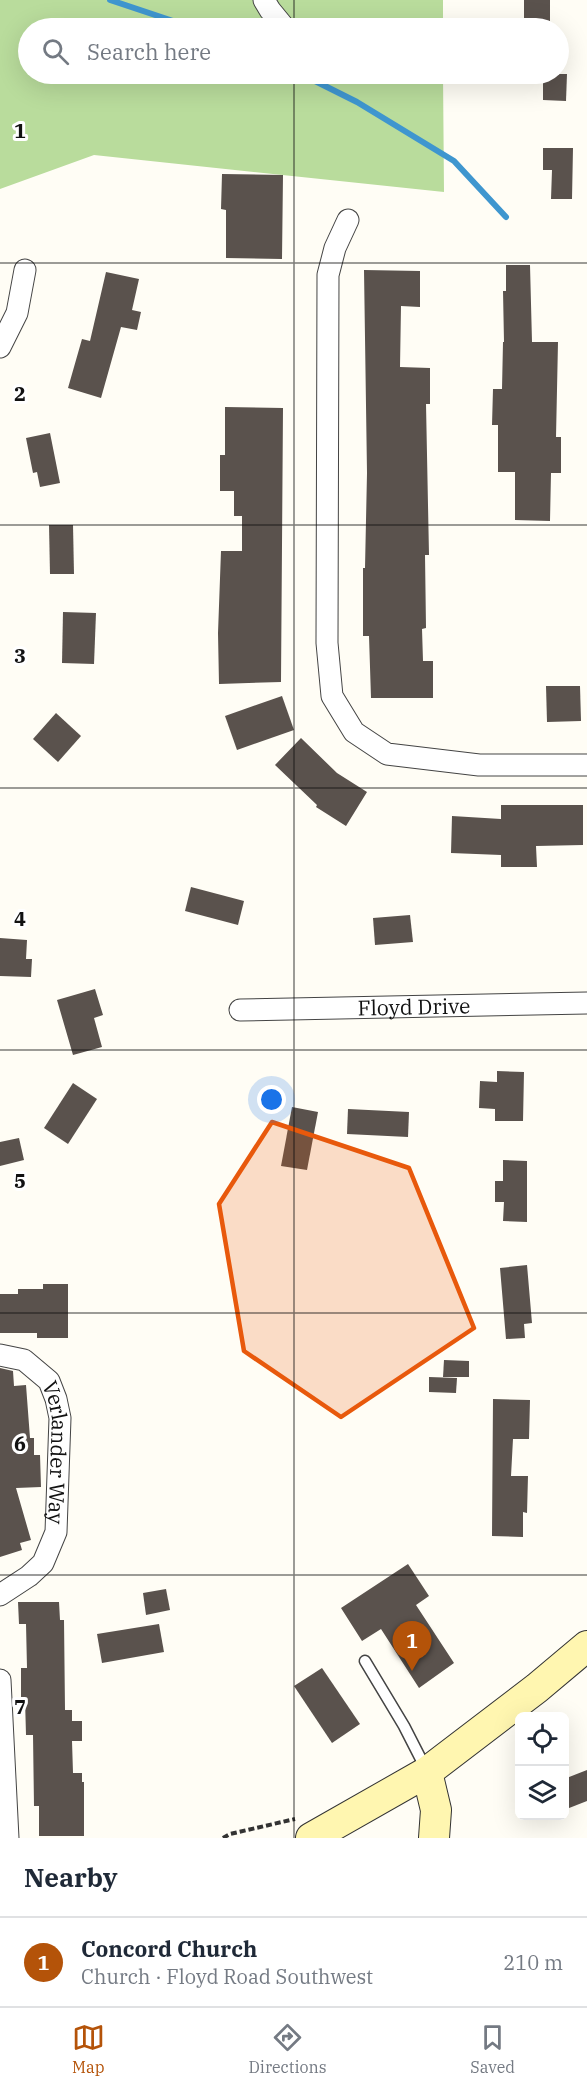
<!DOCTYPE html>
<html lang="en">
<head>
<meta charset="utf-8">
<style>
	:root { --surface:#fff; --page:#f2f2f3; --text:#1f2937; --muted:#747a83; --line:#e0e1e3; --accent:#b45309 }
	body { margin:0; font-family:"IBM Plex Serif",serif; background:var(--page); color:var(--text) }
	.controls { position:absolute; right:18px; bottom:18px; display:grid; overflow:hidden; border-radius:9px; box-shadow:0 6px 24px #0002 }
	.controls button { width:54px; height:54px; display:grid; place-items:center; padding:0; border:0; border-bottom:2px solid var(--line); background:var(--surface); color:var(--text); font:30px sans-serif }
	.you { position:absolute; left:272px; top:1100px; width:21px; height:21px; margin:-15px; border:4px solid #fff; border-radius:50%; background:#1a73e8; box-shadow:0 0 0 9px #1a73e833 }
	.badge { display:grid; place-items:center; width:39px; height:39px; border-radius:50%; background:var(--accent); color:#fff; font-size:20px; font-weight:700 }
	.pin { position:absolute; translate:-50% -50px; filter:drop-shadow(0 2px 3px #0008) }
	.pin::after { content:''; position:absolute; top:32px; width:21px; height:18px; background:inherit; clip-path:polygon(0 0,100% 0,50% 100%) }
	.list { margin:0; padding:0; list-style:none }
	h2 { display:flex; justify-content:space-between; align-items:center; height:78px; margin:0; padding:0 24px; font-size:26px }
	h2 small { font-size:20px; font-weight:400; color:var(--muted) }
	.list li { display:grid; grid-template-columns:39px 1fr auto; gap:18px; align-items:center; box-sizing:border-box; height:90px; padding:0 24px; border-top:2px solid var(--line) }
	.list b { display:block; font-size:22px; white-space:nowrap }
	.list p { margin:0; font-size:20px; white-space:nowrap; color:var(--muted) }
	.list em { font-size:20px; font-style:normal; color:var(--muted) }
	.icon { flex:none; width:33px; height:33px; fill:none; stroke:currentColor; stroke-width:2; stroke-linecap:round; stroke-linejoin:round }
	.map { position:relative; flex:none; width:587px; height:1838px; overflow:hidden }
	.search { position:absolute; background:var(--surface); box-shadow:0 6px 24px #0002; left:18px; right:18px; top:18px; height:66px; display:flex; align-items:center; gap:15px; box-sizing:border-box; padding:0 21px; border-radius:33px; color:var(--muted); font-size:22px }
	.sheet { height:168px; background:var(--surface) }
	nav { display:flex; justify-content:space-around; align-items:center; box-sizing:border-box; height:84px; border-top:2px solid var(--line); background:var(--surface); font-size:16px; color:var(--muted) }
	nav a { display:grid; justify-items:center; gap:3px }
	nav .on { color:var(--accent) }
	.map>svg:first-child { display:block }
	.forest { fill:#b9dc9c }
	.lines { fill:none; stroke-linecap:round; stroke-linejoin:round }
	.stream { stroke:#3f96cf; stroke-width:6 }
	.building { fill:#5a524d }
	.lane-casing { stroke:#444; stroke-width:13 }
	.street-casing { stroke:#444; stroke-width:23 }
	.secondary-casing { stroke:#333; stroke-width:32 }
	.path { stroke:#333; stroke-width:4; stroke-dasharray:6 3; stroke-linecap:butt }
	.lane { stroke:#fff; stroke-width:10 }
	.street { stroke:#fff; stroke-width:21 }
	.secondary { stroke:#fff6b0; stroke-width:30 }
	.marked { fill:#e8590c; fill-opacity:0.2; stroke:#e8590c; stroke-width:4.5; stroke-linejoin:round }
	.grid { fill:none; stroke:#111; stroke-width:1.5; stroke-opacity:0.55 }
	.labels { text-anchor:middle; dominant-baseline:central; stroke-width:6; stroke-linejoin:round; paint-order:stroke }
	.street-label { font-size:21px; fill:#111; stroke:#fff }
	.grid-label { font-size:20px; text-anchor:middle; font-weight:bold; fill:#111; stroke:#fff; stroke-width:6; stroke-linejoin:round; paint-order:stroke }
</style>
</head>
<body>
<div class="map">
<svg width="587" height="1838" viewBox="0 0 587 1838">
	<rect width="100%" height="100%" fill="#fffdf5"/>
	<polygon class="forest" points="0,0 443,0 443,28 28,28 28,74 443,74 444,192 94,155 0,189"/>
	<g class="lines">
		<g class="stream">
			<polyline points="110,0 194,28"/>
			<polyline points="301,74 357,102 454,161 506,217"/>
		</g>
	</g>
	<g class="building">
		<rect x="524" y="0" width="26" height="21"/>
		<polygon points="543,74 567,74 566,101 543,100"/>
		<polygon points="543,148 573,148 572,199 551,199 552,170 543,170"/>
		<polygon points="222,174 283,175 282,259 226,258 226,210 221,209"/>
		<polygon points="506,265 530,265 532,342 558,342 556,437 561,437 561,473 551,473 550,521 515,520 515,472 498,472 498,425 492,425 493,389 502,389 503,342 504,342 503,291 506,291"/>
		<polygon points="364,270 420,271 420,307 401,306 400,367 430,368 430,404 426,404 429,555 425,555 426,628 422,629 423,661 433,661 433,698 371,698 369,636 363,636 363,568 365,568 367,473"/>
		<polygon points="106,272 139,279 132,310 141,312 137,330 121,327 101,398 68,388 82,339 90,341"/>
		<polygon points="225,407 283,408 281,682 219,684 218,633 221,551 242,551 242,516 234,516 234,491 220,491 220,455 225,455"/>
		<polygon points="50,433 60,483 40,487 37,472 33,473 26,438"/>
		<polygon points="49,525 73,525 74,574 50,574"/>
		<polygon points="63,612 96,613 94,664 62,663"/>
		<polygon points="546,686 580,686 581,721 547,722"/>
		<polygon points="282,696 294,730 237,750 225,716"/>
		<polygon points="56,713 81,736 58,762 33,739"/>
		<polygon points="301,738 337,773 367,792 346,826 316,807 317,805 275,765"/>
		<polygon points="501,805 583,805 583,845 536,846 537,867 501,867 501,855 451,853 452,816 501,819"/>
		<polygon points="191,887 244,901 238,925 185,911"/>
		<polygon points="410,915 413,942 375,945 373,918"/>
		<polygon points="0,938 27,940 26,959 32,959 31,977 0,976"/>
		<polygon points="95,989 103,1015 94,1018 102,1047 73,1055 57,1000"/>
		<polygon points="497,1071 524,1072 523,1121 495,1121 495,1109 479,1108 480,1081 497,1082"/>
		<polygon points="73,1083 97,1099 68,1144 44,1128"/>
		<polygon points="292,1107 318,1112 307,1170 281,1166"/>
		<polygon points="348,1109 409,1112 408,1137 347,1134"/>
		<polygon points="19,1138 24,1160 0,1166 0,1142"/>
		<polygon points="503,1160 527,1161 527,1222 503,1221 504,1202 495,1202 495,1181 503,1181"/>
		<polygon points="527,1265 532,1323 524,1324 525,1338 506,1339 500,1268"/>
		<polygon points="43,1284 68,1284 68,1338 37,1338 37,1333 0,1333 0,1294 18,1294 18,1289 43,1289"/>
		<polygon points="444,1360 469,1361 469,1377 443,1377"/>
		<polygon points="0,1368 13,1371 14,1386 26,1385 30,1438 34,1438 34,1455 40,1455 41,1487 16,1488 31,1540 20,1543 22,1550 0,1557"/>
		<polygon points="429,1377 457,1378 456,1393 429,1392"/>
		<polygon points="493,1399 530,1400 529,1439 513,1439 511,1476 528,1476 527,1513 523,1512 523,1537 492,1536"/>
		<polygon points="408,1564 429,1596 416,1605 454,1663 419,1688 381,1629 362,1641 341,1608"/>
		<polygon points="166,1589 170,1610 146,1615 143,1593"/>
		<polygon points="18,1602 59,1602 60,1620 64,1620 65,1710 72,1710 72,1721 82,1721 82,1741 72,1741 73,1773 82,1773 82,1782 84,1782 84,1836 39,1836 39,1806 34,1806 33,1735 26,1735 25,1699 21,1699 21,1668 27,1668 26,1624 19,1624"/>
		<polygon points="159,1624 164,1652 102,1663 97,1634"/>
		<polygon points="322,1668 360,1724 332,1743 294,1686"/>
		<polygon points="587,1770 587,1801 564,1810 564,1779"/>
	</g>
	<g class="lines">
		<g class="lane-casing">
			<polyline id="lane" points="365,1661 404,1726 427,1771"/>
		</g>
		<g class="street-casing">
			<g id="street">
				<polyline points="264,0 270,10 284,27"/>
				<polyline points="348,220 335,248 328,275 327,643 332,696 354,732 387,754 479,765 587,765"/>
				<polyline points="0,347 17,313 25,270"/>
				<path id="s1" d="M240,1010L587,1003"/>
				<path id="s2" d="M0,1355L24,1360L49,1381L56,1399L60,1418L56,1532L43,1563L29,1576L0,1595"/>
				<polyline points="0,1680 8,1838"/>
			</g>
		</g>
		<g class="secondary-casing">
			<g id="secondary">
				<polyline points="427,1772 436,1810 434,1838"/>
				<polyline points="311,1838 427,1772 537,1688 587,1646"/>
			</g>
		</g>
		<polyline class="path" points="223,1838 230,1834 295,1819"/>
		<use href="#lane" class="lane"/>
		<use href="#street" class="street"/>
		<use href="#secondary" class="secondary"/>
	</g>
	<path class="marked" d="M272,1122L409,1168L474,1328L341,1417L244,1351L219,1204Z"/>
	<path class="grid" d="M294,0V28M294,74V1838M0,263H587M0,525H587M0,788H587M0,1050H587M0,1313H587M0,1575H587"/>
	<g class="labels">
		<g class="street-label">
			<text stroke="none"><textPath href="#s1" startOffset="174">Floyd Drive</textPath></text>
			<text stroke="none"><textPath href="#s2" startOffset="130">Verlander Way</textPath></text>
		</g>
	</g>
	<g class="grid-label">
		<text x="20" y="138">1</text>
		<text x="20" y="401">2</text>
		<text x="20" y="663">3</text>
		<text x="20" y="926">4</text>
		<text x="20" y="1188">5</text>
		<text x="20" y="1451">6</text>
		<text x="20" y="1714">7</text>
	</g>
</svg>
<div class="controls">
<button><svg class="icon" aria-label="locate" viewBox="0 0 24 24"><circle cx="12" cy="12" r="6"/><path d="M12 2v4M12 18v4M2 12h4M18 12h4"/></svg></button>
<button><svg class="icon" aria-label="layers" viewBox="0 0 24 24"><path d="M12 4l9 5-9 5-9-5zM3 14l9 5 9-5"/></svg></button>
</div>
<div class="you"></div>
<div class="pin badge" style="left:412px;top:1671px">1</div>
<div class="search"><svg class="icon" aria-label="search" viewBox="0 0 24 24"><circle cx="10" cy="10" r="6"/><path d="M15 15l6 6"/></svg>Search here</div>
</div>
<section class="sheet">
<h2>Nearby<small></small></h2>
<ul class="list">
<li><span class="badge">1</span><div><b>Concord Church</b><p>Church · Floyd Road Southwest</p></div><em>210 m</em></li>
</ul>
</section>
<nav>
<a class="on"><svg class="icon" aria-label="map" viewBox="0 0 24 24"><path d="M3 6l6-2 6 2 6-2v14l-6 2-6-2-6 2zM9 4v14M15 6v14"/></svg>Map</a>
<a><svg class="icon" aria-label="directions" viewBox="0 0 24 24"><path d="M12 3l9 9-9 9-9-9zM9 14v-3h6M13 9l2 2-2 2"/></svg>Directions</a>
<a><svg class="icon" aria-label="saved" viewBox="0 0 24 24"><path d="M7 4h10v16l-5-4-5 4z"/></svg>Saved</a>
</nav>
</body>
</html>
